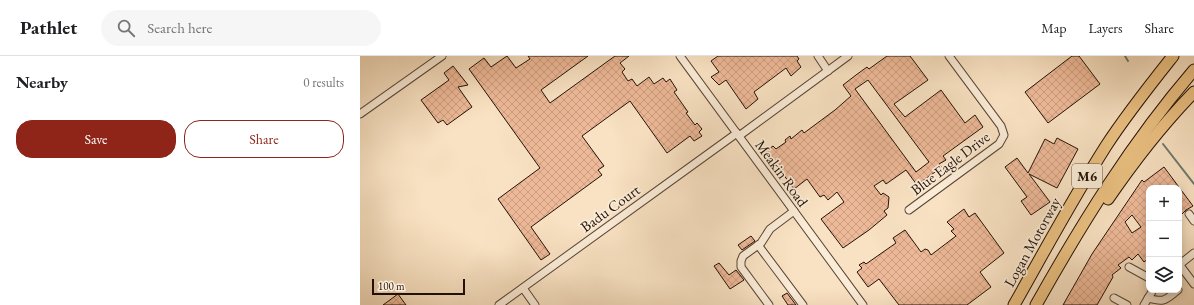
<!DOCTYPE html>
<html lang="en">
<head>
<meta charset="utf-8">
<style>
	:root { --surface:#fff; --page:#f6f6f6; --text:#202124; --muted:#757577; --line:#e0e0e0; --accent:#8f2418 }
	body { margin:0; font-family:"EB Garamond",serif; background:var(--page); color:var(--text) }
	.controls { position:absolute; right:12px; bottom:12px; display:grid; overflow:hidden; border-radius:8px; box-shadow:0 2px 10px #0003 }
	.controls button { width:36px; height:36px; display:grid; place-items:center; padding:0; border:0; border-bottom:1px solid var(--line); background:var(--surface); color:var(--text); font:20px sans-serif }
	.scale { position:absolute; left:12px; bottom:10px; width:93px; box-sizing:border-box; padding-left:4px; border:2px solid #231106; border-top:0; font-size:11px; line-height:14px; white-space:nowrap; color:#231106; -webkit-text-stroke:3px #fbecd8; paint-order:stroke }
	.list { margin:0; padding:0; list-style:none }
	h2 { display:flex; justify-content:space-between; align-items:center; height:52px; margin:0; padding:0 16px; font-size:17px }
	h2 small { font-size:13px; font-weight:400; color:var(--muted) }
	.actions { display:flex; gap:8px; padding:12px 16px }
	.actions a { flex:1; padding:9px 0; border:1px solid var(--accent); border-radius:16px; text-align:center; font-size:14px; color:var(--accent) }
	.actions .main { background:var(--accent); color:#fff }
	.icon { flex:none; width:22px; height:22px; fill:none; stroke:currentColor; stroke-width:2; stroke-linecap:round; stroke-linejoin:round }
	.map { position:relative; flex:none; width:834px; height:249px; overflow:hidden }
	header { display:flex; align-items:center; gap:24px; box-sizing:border-box; height:56px; padding:0 20px; background:var(--surface); border-bottom:1px solid var(--line) }
	header strong { font-size:19px }
	nav { display:flex; gap:22px; margin-inline-start:auto; font-size:14px }
	.search { width:280px; height:36px; background:var(--page); display:flex; align-items:center; gap:10px; box-sizing:border-box; padding:0 14px; border-radius:22px; color:var(--muted); font-size:15px }
	main { display:flex }
	aside { flex:1; background:var(--surface) }
	.map>svg:first-child { display:block }
	.lines { fill:none; stroke-linecap:round; stroke-linejoin:round }
	.stream { stroke:#6d796d; stroke-width:2 }
	.building { fill:url(#building-cross-hatch); stroke:#231106; fill-rule:evenodd }
	.minor-casing { stroke:#584535; stroke-width:9 }
	.highway-casing { stroke:#231106; stroke-width:13 }
	.minor { stroke:#fbecd8; stroke-width:7 }
	.highway { stroke:#ecc182; stroke-width:11 }
	.labels { text-anchor:middle; dominant-baseline:central; stroke-width:3.5; stroke-linejoin:round; paint-order:stroke }
	.shield { fill:#fbecd8; stroke:#645345; stroke-width:1 }
	.shield-label { font-size:14px; font-weight:bold; fill:#231106 }
	.street-label { font-size:15px; fill:#231106; stroke:#fbecd8 }
</style>
</head>
<body>
<header>
<strong>Pathlet</strong>
<div class="search"><svg class="icon" aria-label="search" viewBox="0 0 24 24"><circle cx="10" cy="10" r="6"/><path d="M15 15l6 6"/></svg>Search here</div>
<nav><a>Map</a><a>Layers</a><a>Share</a></nav>
</header>
<main>
<aside>
<h2>Nearby<small>0 results</small></h2>
<ul class="list">
</ul>
<div class="actions"><a class="main">Save</a><a>Share</a></div>
</aside>
<div class="map">
<svg width="834" height="249" viewBox="0 0 834 249">
	<defs>
		<pattern id="building-cross-hatch" width="8" height="8" patternUnits="userSpaceOnUse"><rect width="8" height="8" fill="#eeb998"/><path d="M0 0l8 8M0 8l8-8" fill="none" stroke="#cc9e82"/></pattern>
	</defs>
	<rect width="100%" height="100%" fill="#f9e2c3"/>
	<filter id="stains"><feTurbulence type="fractalNoise" baseFrequency=".005" numOctaves="4"/><feColorMatrix values="0 0 0 0 .2 0 0 0 0 .09 0 0 0 0 .02 0 0 0 .5 -.17"/></filter>
	<radialGradient id="worn" r=".72"><stop offset=".6" stop-color="#630" stop-opacity="0"/><stop offset="1" stop-color="#630" stop-opacity=".3"/></radialGradient>
	<g class="lines">
		<g class="stream">
			<polyline points="765,0 768,5"/>
			<polyline points="803,88 834,128"/>
		</g>
	</g>
	<g class="building">
		<polygon points="147,0 156,12 170,3 168,0 228,0 181,34 190,47 255,0 269,0 260,7 265,13 262,16 268,25 272,23 277,30 289,21 294,28 303,22 306,26 310,23 317,34 314,36 328,56 326,57 335,69 337,67 342,73 339,76 342,80 334,85 330,80 307,97 270,45 222,80 244,110 238,114 242,119 171,171 190,198 181,204 138,143 180,112 109,13 124,2 131,11"/>
		<polygon points="358,0 437,0 439,3 437,5 441,11 431,20 426,12 394,36 398,43 386,53 366,24 359,29 351,21 359,16 351,5"/>
		<path d="M527,0H550L568,24L534,48L545,61L581,34L605,67L615,59L623,71L583,100L586,104L579,108L582,111L557,129L546,114L526,128L523,124L514,130L521,139L523,137L529,141L528,152L524,155L527,159L509,174L483,192L461,163L484,146L477,136L468,144L464,139L460,141L447,123L434,133L406,95L413,90L416,93L426,86L425,84L430,80L431,83L442,74L444,77L475,54L491,40L483,29L496,19L507,11L509,13ZM508,24L569,106L556,116L495,33Z"/>
		<polygon points="712,0 719,0 740,28 688,67 665,36"/>
		<polygon points="93,10 108,29 98,31 112,51 87,69 83,64 78,67 61,44 89,24 84,17"/>
		<polygon points="697,82 718,93 697,132 669,118 690,146 671,159 661,145 667,141 645,111 657,102 668,117 685,83 694,88"/>
		<path d="M804,111L833,150L826,154L819,161V132H789V202L784,206L778,198L772,204L769,201L758,209L761,212L752,219L753,221L737,249H703L732,198L782,124L784,126ZM772,159L781,171L772,177L765,166Z"/>
		<polygon points="604,153 609,161 615,157 644,197 620,216 631,231 607,249 539,249 519,223 508,231 497,216 502,212 499,209 504,206 506,208 536,187 533,182 545,174 561,196 565,193 568,194 571,199 596,180 591,175 594,173 587,166"/>
		<polygon points="391,180 395,185 382,194 378,189"/>
		<polygon points="359,207 369,219 376,214 384,224 370,233 354,210"/>
		<polygon points="427,237 436,249 428,249 422,240"/>
		<polygon points="38,238 46,249 23,249"/>
	</g>
	<g class="lines">
		<g class="minor-casing">
			<g id="minor">
				<polyline points="320,0 503,249"/>
				<polyline points="458,0 468,15"/>
				<polyline points="0,58 82,0"/>
				<polyline points="379,80 488,0"/>
				<polyline points="549,154 639,88 644,79 641,70 589,0"/>
				<polyline points="829,158 834,165"/>
				<polyline points="398,189 443,249"/>
				<polyline points="819,208 834,228"/>
				<polyline points="819,209 834,197"/>
				<polyline points="769,211 789,222"/>
				<polyline points="163,232 175,249"/>
				<polyline points="754,242 767,249"/>
				<path d="M788,242C805,247 805,244 818,234"/>
				<polyline points="139,249 377,77"/>
				<polyline points="409,249 381,211 381,205 383,200 401,187 410,173 434,155"/>
				<polyline points="784,249 793,234"/>
			</g>
		</g>
		<g class="highway-casing">
			<g id="highway">
				<path d="M748,143C774,105 802,69 834,36"/>
				<path d="M654,249C684,196 713,142 746,90C766,59 790,29 813,0"/>
				<path d="M676,249C722,167 772,86 834,14"/>
			</g>
		</g>
		<use href="#minor" class="minor"/>
		<use href="#highway" class="highway"/>
	</g>
	<g class="labels">
		<rect class="shield" x="712" y="108" width="30" height="24" rx="3"/>
		<g class="shield-label">
			<text x="727" y="120">M6</text>
		</g>
		<g class="street-label">
			<text transform="translate(590 107) rotate(-37)">Blue Eagle Drive</text>
			<text transform="translate(422 117) rotate(54)">Meakin Road</text>
			<text transform="translate(250 152) rotate(-36)">Badu Court</text>
			<text transform="translate(672 186) rotate(-61)">Logan Motorway</text>
		</g>
	</g>
	<rect width="100%" height="100%" filter="url(#stains)"/>
	<rect width="100%" height="100%" fill="url(#worn)"/>
</svg>
<div class="controls">
<button>+</button>
<button>−</button>
<button><svg class="icon" aria-label="layers" viewBox="0 0 24 24"><path d="M12 4l9 5-9 5-9-5zM3 14l9 5 9-5"/></svg></button>
</div>
<div class="scale">100 m</div>
</div>
</main>
</body>
</html>
